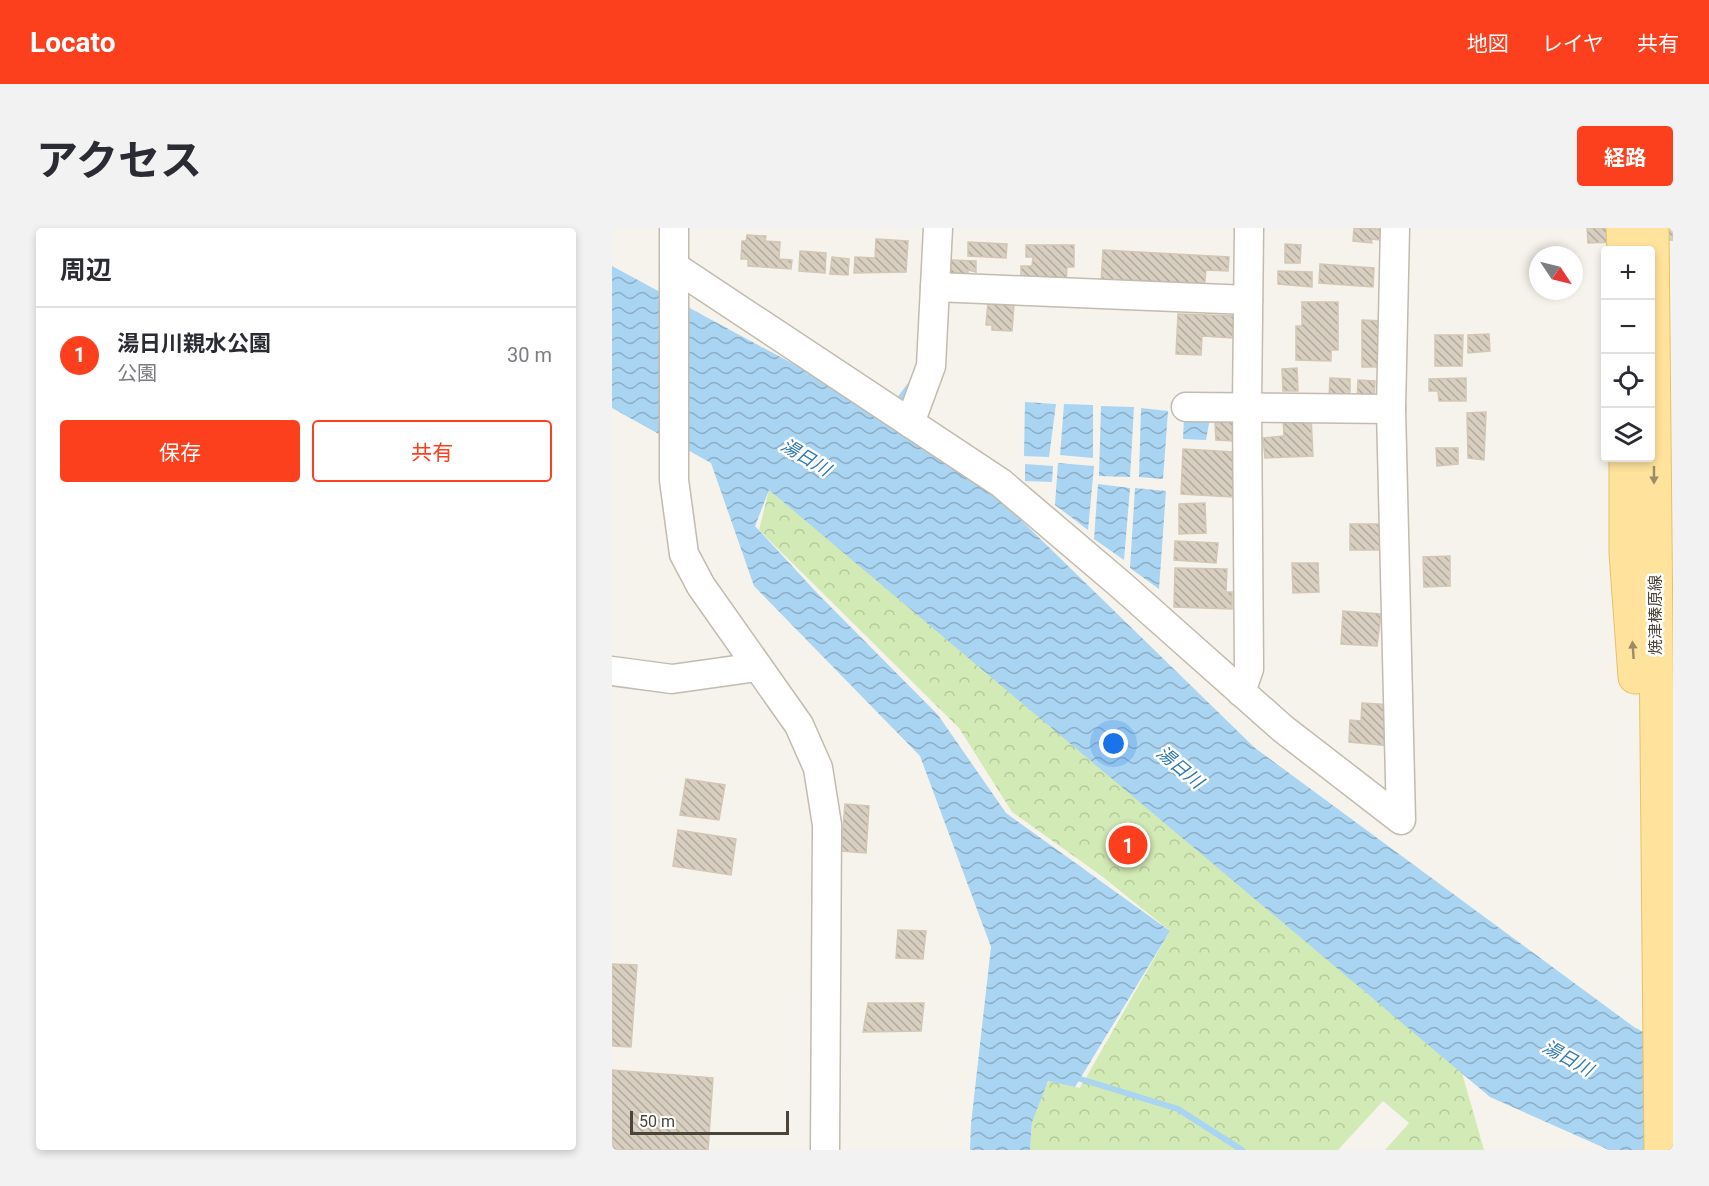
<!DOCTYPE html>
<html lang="ja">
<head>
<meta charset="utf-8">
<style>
	:root { --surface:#fff; --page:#f2f2f3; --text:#2b2b33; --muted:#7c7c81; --line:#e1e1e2; --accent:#fc3f1d }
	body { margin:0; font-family:Roboto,"Noto Sans JP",sans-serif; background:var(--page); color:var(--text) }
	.controls { position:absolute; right:18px; top:18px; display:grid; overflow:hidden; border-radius:6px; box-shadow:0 3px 9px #0003 }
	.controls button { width:54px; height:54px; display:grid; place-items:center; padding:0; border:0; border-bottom:2px solid var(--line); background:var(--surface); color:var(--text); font:30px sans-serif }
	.compass { position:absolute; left:917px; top:18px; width:54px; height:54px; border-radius:50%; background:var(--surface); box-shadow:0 3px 9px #0003; rotate:125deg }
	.scale { position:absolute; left:18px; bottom:15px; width:159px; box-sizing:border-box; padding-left:6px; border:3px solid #4b4439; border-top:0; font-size:16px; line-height:21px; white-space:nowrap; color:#4b4439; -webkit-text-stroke:4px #fff; paint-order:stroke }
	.you { position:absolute; left:502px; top:516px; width:21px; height:21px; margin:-15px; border:4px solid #fff; border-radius:50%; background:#1a73e8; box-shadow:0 0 0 9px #1a73e833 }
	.badge { display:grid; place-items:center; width:39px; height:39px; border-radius:50%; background:var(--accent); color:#fff; font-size:20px; font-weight:700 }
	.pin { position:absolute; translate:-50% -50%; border:3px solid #fff; box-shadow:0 2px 6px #0006 }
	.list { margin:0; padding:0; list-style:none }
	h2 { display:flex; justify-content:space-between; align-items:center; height:78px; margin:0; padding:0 24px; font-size:26px }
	h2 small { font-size:20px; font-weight:400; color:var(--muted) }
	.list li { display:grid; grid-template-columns:39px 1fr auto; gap:18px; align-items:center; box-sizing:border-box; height:96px; padding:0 24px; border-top:2px solid var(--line) }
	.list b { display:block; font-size:22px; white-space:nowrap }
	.list p { margin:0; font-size:20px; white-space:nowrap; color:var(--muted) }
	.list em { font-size:20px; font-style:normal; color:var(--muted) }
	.actions { display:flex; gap:12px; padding:18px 24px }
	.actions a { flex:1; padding:14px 0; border:2px solid var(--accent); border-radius:6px; text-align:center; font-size:21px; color:var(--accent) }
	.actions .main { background:var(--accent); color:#fff }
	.icon { flex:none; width:33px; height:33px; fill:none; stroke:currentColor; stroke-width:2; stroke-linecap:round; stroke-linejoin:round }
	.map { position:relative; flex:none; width:1061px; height:922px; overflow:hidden; border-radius:6px }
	header { display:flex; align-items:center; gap:36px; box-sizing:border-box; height:84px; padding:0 30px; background:var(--accent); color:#fff }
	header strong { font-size:28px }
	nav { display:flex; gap:33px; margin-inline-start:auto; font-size:21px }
	.intro { display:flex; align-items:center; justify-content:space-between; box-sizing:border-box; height:144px; padding:0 36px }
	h1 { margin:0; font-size:42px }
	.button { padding:15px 27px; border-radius:6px; background:var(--accent); color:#fff; font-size:21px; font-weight:700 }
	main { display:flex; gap:36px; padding:0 36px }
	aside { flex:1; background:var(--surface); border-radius:6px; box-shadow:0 3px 9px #0003 }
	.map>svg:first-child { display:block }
	.park { fill:url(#park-crowns) }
	.water { fill:url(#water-waves) }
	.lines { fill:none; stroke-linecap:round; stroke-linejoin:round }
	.stream { stroke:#a9d4f2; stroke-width:6 }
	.building { fill:url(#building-back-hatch); stroke:#d3c7b4; stroke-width:1.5 }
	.minor-casing { stroke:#c2bbae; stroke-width:31 }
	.major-casing { stroke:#e6c16a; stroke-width:35 }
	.minor { stroke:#fff; stroke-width:28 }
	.major { stroke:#ffe39c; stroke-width:33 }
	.oneway { fill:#9c8c66 }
	.labels { text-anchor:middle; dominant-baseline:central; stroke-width:5; stroke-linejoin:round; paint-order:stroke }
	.street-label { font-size:16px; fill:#4b4439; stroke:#fff }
	.water-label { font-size:18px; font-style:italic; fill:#2e7ab2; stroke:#fff }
</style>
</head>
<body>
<header>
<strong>Locato</strong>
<nav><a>地図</a><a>レイヤ</a><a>共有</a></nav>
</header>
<div class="intro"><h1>アクセス</h1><a class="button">経路</a></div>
<main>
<aside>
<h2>周辺<small></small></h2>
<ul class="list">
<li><span class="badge">1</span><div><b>湯日川親水公園</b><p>公園</p></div><em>30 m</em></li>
</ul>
<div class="actions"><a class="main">保存</a><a>共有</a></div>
</aside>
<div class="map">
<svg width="1061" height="922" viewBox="0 0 1061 922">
	<defs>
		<pattern id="park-crowns" width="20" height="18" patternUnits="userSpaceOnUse" patternTransform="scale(1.5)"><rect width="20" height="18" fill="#d2eab5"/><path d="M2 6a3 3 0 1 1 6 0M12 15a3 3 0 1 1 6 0" fill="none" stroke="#b6ca9c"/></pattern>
		<pattern id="water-waves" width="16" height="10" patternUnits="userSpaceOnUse" patternTransform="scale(1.5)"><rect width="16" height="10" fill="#a9d4f2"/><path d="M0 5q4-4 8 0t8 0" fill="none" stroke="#8caec5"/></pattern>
		<pattern id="building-back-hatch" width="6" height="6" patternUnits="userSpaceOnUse" patternTransform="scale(1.5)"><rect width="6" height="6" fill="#d8cfc1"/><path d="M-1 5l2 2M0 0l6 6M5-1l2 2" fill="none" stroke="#b1aa9e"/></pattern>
	</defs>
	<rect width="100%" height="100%" fill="#f6f3ec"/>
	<polygon class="park" points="157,262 846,831 872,922 773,922 797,895 771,873 726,922 418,922 421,879 437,853 468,860 558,703 491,649 400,584 347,500 147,302"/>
	<g class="water">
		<polygon points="0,38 333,218 643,520 1022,799 1061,820 1061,922 997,922 878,869 157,262 143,298 205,365 326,487 394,585 558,703 463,859 436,853 420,894 418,922 358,922 359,896 379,719 308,528 142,358 99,235 0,180"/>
		<polygon points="413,174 444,176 437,229 412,228"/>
		<polygon points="452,176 481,177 481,230 448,227"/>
		<polygon points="489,178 522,179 518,249 487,248"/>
		<polygon points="529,180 556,183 551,251 527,249"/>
		<polygon points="572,190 598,190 594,212 571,211"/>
		<polygon points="446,235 482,238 476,302 443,277"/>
		<polygon points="413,236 441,238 440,254 413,253"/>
		<polygon points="486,256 518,260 512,332 482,311"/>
		<polygon points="523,260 554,263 547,361 518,340"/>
	</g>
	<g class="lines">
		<g class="stream">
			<polyline points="287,172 299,156"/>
			<polyline points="462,849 566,881 630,922"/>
		</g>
	</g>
	<g class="building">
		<polygon points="742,0 768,1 768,12 759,11 760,15 741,13"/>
		<polygon points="975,0 1061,0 1061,12 976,15"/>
		<polygon points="135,7 154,8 153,13 168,14 167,31 180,32 179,41 136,38 136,31 129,31 130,13 134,13"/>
		<polygon points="264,11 296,13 294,44 242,45 243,29 263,30"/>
		<polygon points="356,14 395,16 394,30 356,28"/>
		<polygon points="673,16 689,17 688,35 673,35"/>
		<polygon points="414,17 462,17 462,39 455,39 454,56 409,56 409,38 420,38 421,29 414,29"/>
		<polygon points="491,22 617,29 616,43 594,42 592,63 489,56"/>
		<polygon points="188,23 214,25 213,45 187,43"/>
		<polygon points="220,29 237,31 236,47 218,46"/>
		<polygon points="338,32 364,33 364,44 356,42 356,54 339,54"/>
		<polygon points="708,36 762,40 761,59 707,55"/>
		<polygon points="666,43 700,44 700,59 666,56"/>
		<polygon points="376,74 402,76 400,103 380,102 380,97 374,97"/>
		<polygon points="690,74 726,74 726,122 719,122 719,133 684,132 684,98 690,98"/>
		<polygon points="566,86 622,88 621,110 590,108 589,127 564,126"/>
		<polygon points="750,92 769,93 770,139 750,139"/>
		<polygon points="877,106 878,123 856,125 856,107"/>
		<polygon points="823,107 851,107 850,138 823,138"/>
		<polygon points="685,140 686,163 671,163 670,141"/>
		<polygon points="718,150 738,151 738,170 717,169"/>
		<polygon points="854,150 854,173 827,173 826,163 817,163 817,151"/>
		<polygon points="746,152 763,153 762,172 745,172"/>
		<polygon points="874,184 872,232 856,230 855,185"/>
		<polygon points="671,188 699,189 701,228 653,230 651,210 672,208"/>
		<polygon points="622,193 622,213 604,212 603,195"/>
		<polygon points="824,220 846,220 846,236 825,238"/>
		<polygon points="571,221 622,224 621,269 569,266"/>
		<polygon points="593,275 594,305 567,306 567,276"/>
		<rect x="738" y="296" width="30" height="26"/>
		<polygon points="563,313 606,315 604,335 562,332"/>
		<polygon points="838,328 838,358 812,359 811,329"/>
		<polygon points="680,335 706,335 707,364 681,365"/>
		<polygon points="563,340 615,341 614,364 620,364 620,381 562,379"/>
		<polygon points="731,383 769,386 765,418 729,416"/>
		<polygon points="750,475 782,477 779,518 737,514 738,492 749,493"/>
		<polygon points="74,551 113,557 107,592 68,587"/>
		<polygon points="233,576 257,578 254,625 229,623"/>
		<polygon points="66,602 124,611 119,647 61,638"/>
		<polygon points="286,702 314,703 311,731 284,730"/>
		<polygon points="0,736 25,737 19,819 0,818"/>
		<polygon points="256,775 312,775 309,803 251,804"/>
		<polygon points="0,842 101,850 96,922 0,922"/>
	</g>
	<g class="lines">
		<g class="minor-casing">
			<g id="minor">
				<polyline points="62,0 62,252 72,326 89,358 187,497 206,540 215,597 213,922"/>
				<polyline points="63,39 389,255 509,357 670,500 789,592 779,181 783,0"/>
				<polyline points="323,59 636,72"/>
				<polyline points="574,179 779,181"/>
				<polyline points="298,195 319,138 326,0"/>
				<polyline points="0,443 60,451 145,439"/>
				<polyline points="629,464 637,441 635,178 637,0"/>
			</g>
		</g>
		<g class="major-casing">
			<g id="major">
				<polyline points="1011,0 1012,22"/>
				<polyline points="1040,0 1049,922"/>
				<polyline points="1014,230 1014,325 1023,449"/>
			</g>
		</g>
		<use href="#minor" class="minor"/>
		<use href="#major" class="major"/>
	</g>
	<defs><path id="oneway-solid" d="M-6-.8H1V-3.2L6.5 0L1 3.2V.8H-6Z" transform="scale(1.5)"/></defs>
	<g class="oneway">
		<use href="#oneway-solid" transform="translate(1042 247) rotate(90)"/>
		<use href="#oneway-solid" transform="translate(1021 422) rotate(-94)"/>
	</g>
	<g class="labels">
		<g class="street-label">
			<text transform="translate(1043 387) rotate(-90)">焼津榛原線</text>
		</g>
		<g class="water-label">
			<text transform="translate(194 229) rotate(31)">湯日川</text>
			<text transform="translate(568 539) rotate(40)">湯日川</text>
			<text transform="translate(956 830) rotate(29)">湯日川</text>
		</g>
	</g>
</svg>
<div class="controls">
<button>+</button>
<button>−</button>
<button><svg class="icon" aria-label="locate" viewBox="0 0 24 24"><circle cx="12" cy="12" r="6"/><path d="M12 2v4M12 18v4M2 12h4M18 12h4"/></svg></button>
<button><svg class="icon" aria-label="layers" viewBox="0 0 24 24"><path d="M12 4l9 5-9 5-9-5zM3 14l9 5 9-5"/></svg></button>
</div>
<svg class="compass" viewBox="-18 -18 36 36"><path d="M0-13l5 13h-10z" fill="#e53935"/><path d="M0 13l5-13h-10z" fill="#7c7c81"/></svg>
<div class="scale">50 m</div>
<div class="you"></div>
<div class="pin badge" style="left:516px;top:617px">1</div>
</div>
</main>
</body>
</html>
